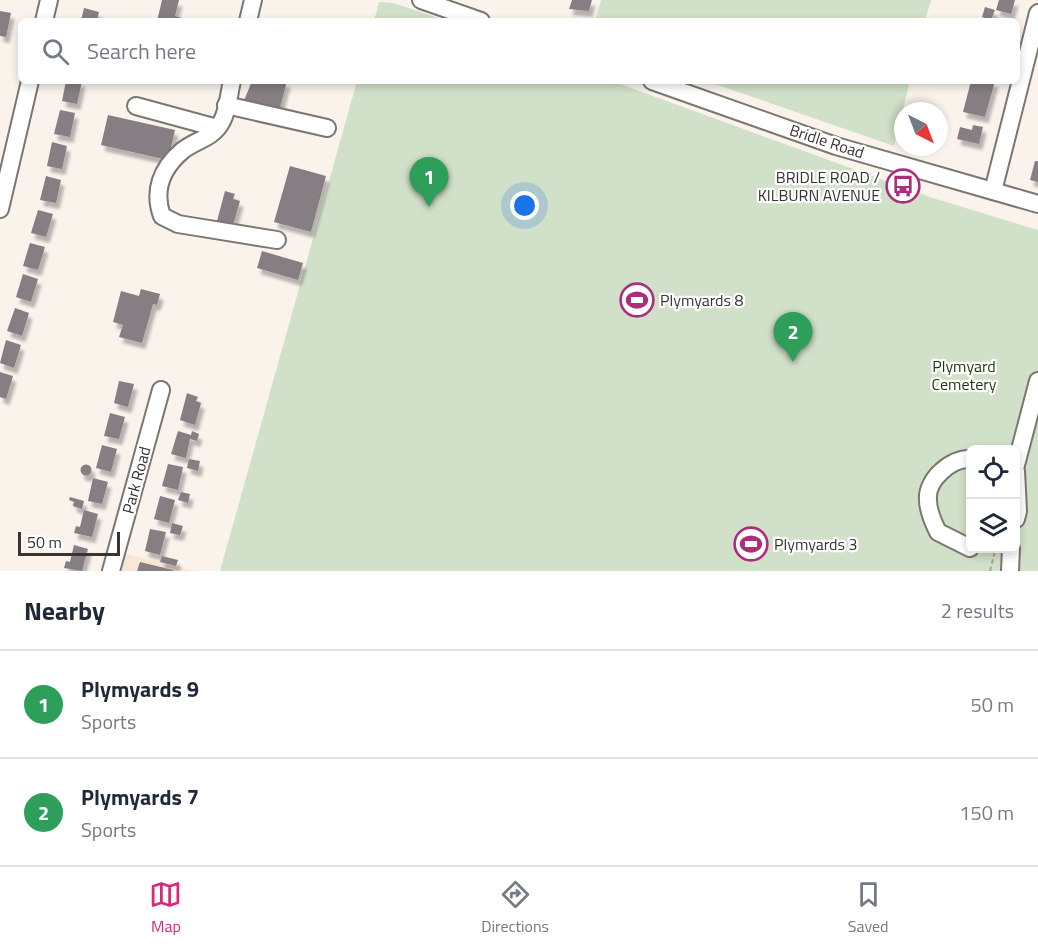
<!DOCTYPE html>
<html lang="en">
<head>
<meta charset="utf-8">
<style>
	:root { --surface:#fff; --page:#f6f6f7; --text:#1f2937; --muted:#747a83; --line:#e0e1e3; --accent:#db2777 }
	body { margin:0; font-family:"Titillium Web",sans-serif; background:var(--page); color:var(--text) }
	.controls { position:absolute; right:18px; bottom:18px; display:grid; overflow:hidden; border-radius:9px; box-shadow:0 3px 9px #0003 }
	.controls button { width:54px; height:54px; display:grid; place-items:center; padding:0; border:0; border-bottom:2px solid var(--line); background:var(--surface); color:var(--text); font:30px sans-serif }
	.compass { position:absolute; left:894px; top:102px; width:54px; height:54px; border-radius:50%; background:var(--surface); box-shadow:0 3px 9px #0003; rotate:138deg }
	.scale { position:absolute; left:18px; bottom:15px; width:102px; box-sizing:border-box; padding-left:6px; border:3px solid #373432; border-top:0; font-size:16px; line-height:21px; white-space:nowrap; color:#373432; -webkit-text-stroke:4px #fff; paint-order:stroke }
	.you { position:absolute; left:525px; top:206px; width:21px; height:21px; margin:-15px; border:4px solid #fff; border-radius:50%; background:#1a73e8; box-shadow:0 0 0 9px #1a73e833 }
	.badge { display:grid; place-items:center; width:39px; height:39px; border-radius:50%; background:var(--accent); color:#fff; font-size:20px; font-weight:700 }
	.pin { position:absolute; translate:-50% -50px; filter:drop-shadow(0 2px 3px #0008) }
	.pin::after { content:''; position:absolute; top:32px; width:21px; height:18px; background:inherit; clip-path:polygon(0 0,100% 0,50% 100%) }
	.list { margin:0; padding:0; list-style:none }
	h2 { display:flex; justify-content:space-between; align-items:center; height:78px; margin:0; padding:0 24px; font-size:26px }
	h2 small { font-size:20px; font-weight:400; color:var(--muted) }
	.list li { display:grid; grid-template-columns:39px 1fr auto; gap:18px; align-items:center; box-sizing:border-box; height:108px; padding:0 24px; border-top:2px solid var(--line) }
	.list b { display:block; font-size:22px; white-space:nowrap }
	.list p { margin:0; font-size:20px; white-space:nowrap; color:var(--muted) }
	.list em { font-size:20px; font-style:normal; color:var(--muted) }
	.icon { flex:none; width:33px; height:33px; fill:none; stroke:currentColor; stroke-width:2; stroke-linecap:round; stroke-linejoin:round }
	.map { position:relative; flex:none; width:1038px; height:571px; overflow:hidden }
	.search { position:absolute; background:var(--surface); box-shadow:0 3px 9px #0003; left:18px; right:18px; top:18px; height:66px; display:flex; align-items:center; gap:15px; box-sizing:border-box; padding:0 21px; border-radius:9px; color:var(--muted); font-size:22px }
	.sheet { height:294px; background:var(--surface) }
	nav { display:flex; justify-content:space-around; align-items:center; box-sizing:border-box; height:84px; border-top:2px solid var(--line); background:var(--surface); font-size:16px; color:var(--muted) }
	nav a { display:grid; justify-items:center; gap:3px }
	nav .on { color:var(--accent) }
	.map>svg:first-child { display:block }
	.commercial { fill:#f8e7d5 }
	.green { fill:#d1e0c9; fill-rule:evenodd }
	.building { fill:#857e83; filter:url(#shadow) }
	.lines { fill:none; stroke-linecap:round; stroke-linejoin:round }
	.minor-casing { stroke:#7b7670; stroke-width:20 }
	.path { stroke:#a7a29d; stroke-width:2; stroke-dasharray:4.5 3; stroke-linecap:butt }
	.minor { stroke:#fff; stroke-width:16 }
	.labels { text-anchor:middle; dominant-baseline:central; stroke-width:4.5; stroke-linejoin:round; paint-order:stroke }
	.street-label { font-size:16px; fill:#373432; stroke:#fff }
	.poi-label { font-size:16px; fill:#373432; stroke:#fff; text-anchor:start }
	.park-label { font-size:16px; fill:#1c3a03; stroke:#fff }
</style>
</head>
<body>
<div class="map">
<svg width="1038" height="571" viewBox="0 0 1038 571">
	<defs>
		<filter id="shadow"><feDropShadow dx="3.5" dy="6" stdDeviation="1.5" flood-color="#0004"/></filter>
	</defs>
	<rect width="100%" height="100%" fill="#f9f3ec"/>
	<polygon class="commercial" points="126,554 195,571 121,571"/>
	<g class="green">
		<polygon points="601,0 931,0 925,21 595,21"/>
		<polygon points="379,2 393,3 448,21 374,21"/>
		<path d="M357,81H612L933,198L1038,230V571H220ZM970,449H1016V548H970Z"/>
		<polygon points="706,81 910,81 894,146"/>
	</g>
	<g class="building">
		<polygon points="162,0 179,0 175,16 182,18 182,21 157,21"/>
		<polygon points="572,0 592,0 589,11 569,9"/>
		<polygon points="999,0 1015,0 1011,14 996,10"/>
		<polygon points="985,7 995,10 991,20 982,17"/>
		<polygon points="84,8 99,12 97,21 81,21"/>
		<polygon points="0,11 11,13 6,37 0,36"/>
		<polygon points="66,81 82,81 77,104 62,101"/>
		<polygon points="252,81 287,81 279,112 243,103"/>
		<polygon points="971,81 995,81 985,117 963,112"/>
		<polygon points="60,110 75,113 70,137 54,134"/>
		<polygon points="108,115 175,130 168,160 101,145"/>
		<polygon points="973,125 983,127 979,144 957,139 960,127 972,130"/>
		<polygon points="52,142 67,146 62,169 47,166"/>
		<polygon points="1035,161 1038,161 1038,182 1030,180"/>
		<polygon points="290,166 326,176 311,232 274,222"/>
		<polygon points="46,176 61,180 56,203 40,200"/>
		<polygon points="225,191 235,194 233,199 240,201 233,225 217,221"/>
		<polygon points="38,210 53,214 46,237 31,233"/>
		<polygon points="30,243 45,247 38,270 23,266"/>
		<polygon points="262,251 303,263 298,280 257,268"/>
		<polygon points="23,274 38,279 31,302 16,297"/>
		<polygon points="141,289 160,294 157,305 153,304 142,343 119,337 123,325 113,322 121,291 139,296"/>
		<polygon points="15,308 29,313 22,336 7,331"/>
		<polygon points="6,340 21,345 14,368 0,363"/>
		<polygon points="0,372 13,376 6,399 0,397"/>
		<polygon points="119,381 134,384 128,407 114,403"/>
		<polygon points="187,393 198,397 196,401 201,403 195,425 180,420"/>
		<polygon points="110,413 125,417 119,439 104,436"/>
		<polygon points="178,431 191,435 192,431 199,434 197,441 190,439 186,458 171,454"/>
		<polygon points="102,445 117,449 111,472 96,468"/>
		<polygon points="189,459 200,461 198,471 187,468"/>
		<polygon points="168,464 183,467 178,490 162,486"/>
		<circle cx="86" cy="470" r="5.5"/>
		<polygon points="93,478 108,482 102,504 88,501"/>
		<polygon points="181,492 190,494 188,503 178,500"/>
		<polygon points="160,496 175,500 169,523 154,519"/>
		<polygon points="70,497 84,501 82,509 73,506 74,502 69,500"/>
		<polygon points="84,510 98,514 92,537 74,533 76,526 80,527"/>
		<polygon points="172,523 183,526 180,535 170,533"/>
		<polygon points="150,529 166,532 160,555 145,551"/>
		<polygon points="74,545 88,549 82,571 64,568 66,561 70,562"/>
		<polygon points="162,556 178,560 176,566 160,562"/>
		<polygon points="140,562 173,570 173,571 137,571"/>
	</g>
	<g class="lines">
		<g class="minor-casing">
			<g id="minor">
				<polyline points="421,0 481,21"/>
				<polyline points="44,21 49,0"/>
				<polyline points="248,21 253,0"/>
				<path d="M232,81C229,93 228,110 222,121C213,139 195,140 182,151C161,169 153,191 162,216L178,224L277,240"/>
				<polyline points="652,81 836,146 1038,204"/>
				<polyline points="226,105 327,128"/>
				<polyline points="136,106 217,128"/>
				<polyline points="993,191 1038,13"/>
				<polyline points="0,209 30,81"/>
				<path d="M970,459C951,458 926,480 928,500C928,511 933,522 938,532L970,548"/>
				<polyline points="1016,465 1038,381"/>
				<polyline points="1016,471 1018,511 1016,519"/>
				<polyline points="111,571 161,390"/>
				<polyline points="1010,571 1011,548"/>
			</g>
		</g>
		<polyline class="path" points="990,571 995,551"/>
		<use href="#minor" class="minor"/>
	</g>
	<defs>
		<g id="bus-ring" transform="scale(1.725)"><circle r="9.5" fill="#fff" stroke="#ac2d7b" stroke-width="1.5"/><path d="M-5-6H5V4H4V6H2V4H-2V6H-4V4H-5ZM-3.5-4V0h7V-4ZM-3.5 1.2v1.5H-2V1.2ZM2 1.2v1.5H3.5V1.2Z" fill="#ac2d7b"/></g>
		<g id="stadium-ring" transform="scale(1.725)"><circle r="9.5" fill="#fff" stroke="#ac2d7b" stroke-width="1.5"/><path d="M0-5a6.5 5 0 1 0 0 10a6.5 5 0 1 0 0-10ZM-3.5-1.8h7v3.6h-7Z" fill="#ac2d7b"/></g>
	</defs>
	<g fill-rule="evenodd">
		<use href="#bus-ring" x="903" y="186"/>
		<use href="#stadium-ring" x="637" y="300"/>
		<use href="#stadium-ring" x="751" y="544"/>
	</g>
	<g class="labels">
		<g class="street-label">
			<text transform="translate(827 141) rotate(18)">Bridle Road</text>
			<text transform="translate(136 480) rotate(-75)">Park Road</text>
		</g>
		<g class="poi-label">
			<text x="880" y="177" text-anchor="end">BRIDLE ROAD /<tspan x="880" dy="18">KILBURN AVENUE</tspan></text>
			<text x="660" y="300">Plymyards 8</text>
			<text x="774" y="544">Plymyards 3</text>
		</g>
		<g class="park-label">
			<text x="964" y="366">Plymyard<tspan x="964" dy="18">Cemetery</tspan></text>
		</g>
	</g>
</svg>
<div class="controls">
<button><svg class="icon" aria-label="locate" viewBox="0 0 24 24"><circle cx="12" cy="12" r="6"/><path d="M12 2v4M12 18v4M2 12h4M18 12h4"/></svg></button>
<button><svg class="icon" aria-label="layers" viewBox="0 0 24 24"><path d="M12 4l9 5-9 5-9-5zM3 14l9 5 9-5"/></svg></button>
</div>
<svg class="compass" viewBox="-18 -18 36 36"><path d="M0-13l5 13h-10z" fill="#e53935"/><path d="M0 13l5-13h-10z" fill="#747a83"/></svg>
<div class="scale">50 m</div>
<div class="you"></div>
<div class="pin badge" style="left:429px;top:207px;background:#2e9e5b">1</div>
<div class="pin badge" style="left:793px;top:362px;background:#2e9e5b">2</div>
<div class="search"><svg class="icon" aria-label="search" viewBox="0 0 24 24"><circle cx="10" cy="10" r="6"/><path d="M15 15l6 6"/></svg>Search here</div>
</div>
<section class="sheet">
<h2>Nearby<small>2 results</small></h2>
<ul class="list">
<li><span class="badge" style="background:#2e9e5b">1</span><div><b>Plymyards 9</b><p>Sports</p></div><em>50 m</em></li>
<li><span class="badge" style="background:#2e9e5b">2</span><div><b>Plymyards 7</b><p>Sports</p></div><em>150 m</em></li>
</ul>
</section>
<nav>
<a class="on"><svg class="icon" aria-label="map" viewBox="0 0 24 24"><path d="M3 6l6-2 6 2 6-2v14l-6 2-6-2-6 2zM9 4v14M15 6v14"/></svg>Map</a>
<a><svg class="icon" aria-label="directions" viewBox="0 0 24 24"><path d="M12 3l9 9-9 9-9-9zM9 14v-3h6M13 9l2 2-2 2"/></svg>Directions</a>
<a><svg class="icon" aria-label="saved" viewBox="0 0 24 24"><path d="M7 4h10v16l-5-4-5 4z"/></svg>Saved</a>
</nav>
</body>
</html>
